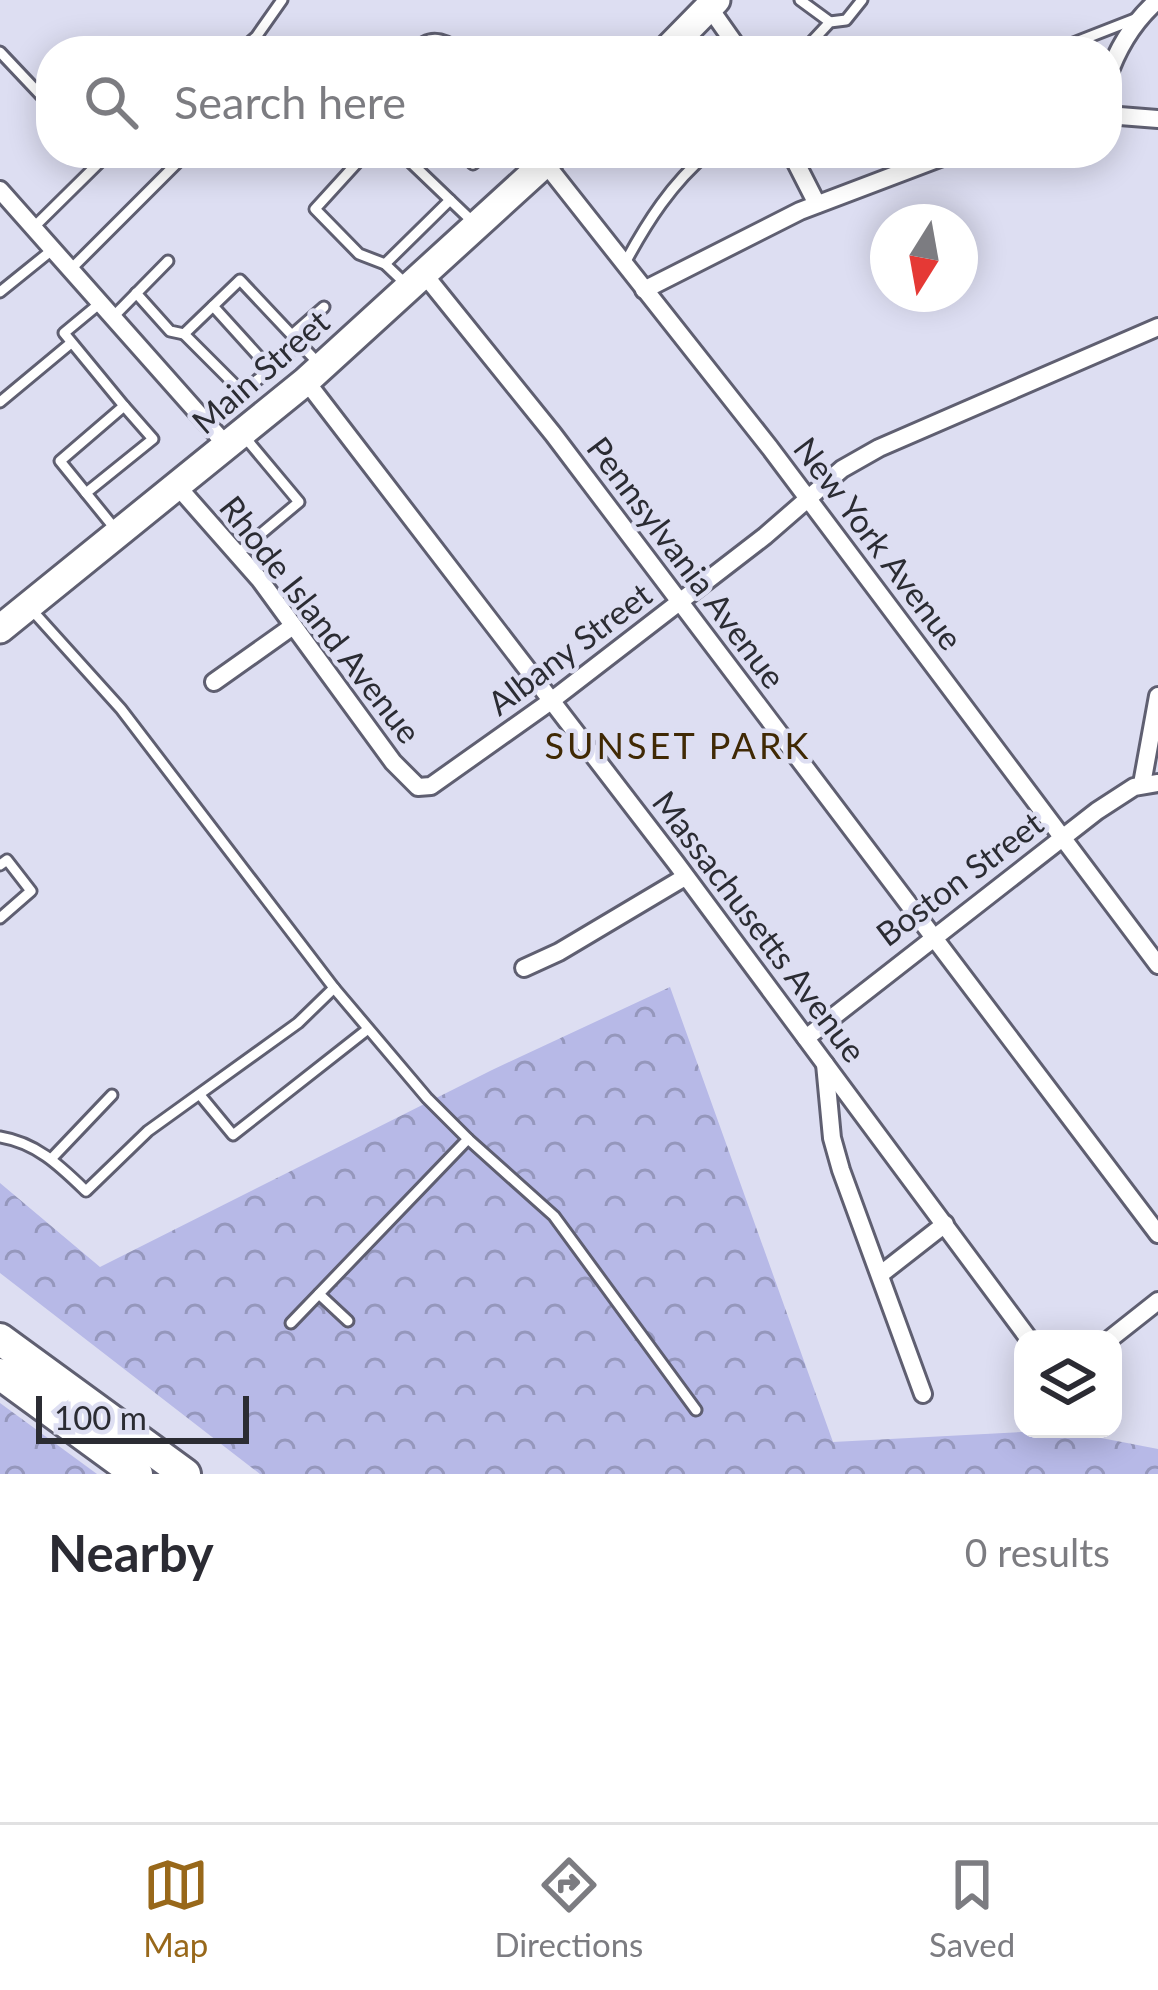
<!DOCTYPE html>
<html lang="en">
<head>
<meta charset="utf-8">
<style>
	:root { --surface:#fff; --page:#f2f2f3; --text:#2b2b33; --muted:#7c7c81; --line:#e1e1e2; --accent:#98681a }
	body { margin:0; font-family:Lato,sans-serif; background:var(--page); color:var(--text) }
	.controls { position:absolute; right:36px; bottom:36px; display:grid; overflow:hidden; border-radius:24px; box-shadow:0 6px 30px #0003 }
	.controls button { width:108px; height:108px; display:grid; place-items:center; padding:0; border:0; border-bottom:3px solid var(--line); background:var(--surface); color:var(--text); font:60px sans-serif }
	.compass { position:absolute; left:870px; top:204px; width:108px; height:108px; border-radius:50%; background:var(--surface); box-shadow:0 6px 30px #0003; rotate:191deg }
	.scale { position:absolute; left:36px; bottom:30px; width:213px; box-sizing:border-box; padding-left:12px; border:6px solid #2b2c33; border-top:0; font-size:33px; line-height:42px; white-space:nowrap; color:#2b2c33; -webkit-text-stroke:9px #dddef2; paint-order:stroke }
	.list { margin:0; padding:0; list-style:none }
	h2 { display:flex; justify-content:space-between; align-items:center; height:156px; margin:0; padding:0 48px; font-size:51px }
	h2 small { font-size:39px; font-weight:400; color:var(--muted) }
	.icon { flex:none; width:66px; height:66px; fill:none; stroke:currentColor; stroke-width:2; stroke-linecap:round; stroke-linejoin:round }
	.map { position:relative; flex:none; width:1158px; height:1474px; overflow:hidden }
	.search { position:absolute; background:var(--surface); box-shadow:0 6px 30px #0003; left:36px; right:36px; top:36px; height:132px; display:flex; align-items:center; gap:30px; box-sizing:border-box; padding:0 42px; border-radius:48px; color:var(--muted); font-size:45px }
	.sheet { height:348px; background:var(--surface) }
	nav { display:flex; justify-content:space-around; align-items:center; box-sizing:border-box; height:168px; border-top:3px solid var(--line); background:var(--surface); font-size:33px; color:var(--muted) }
	nav a { display:grid; justify-items:center; gap:6px }
	nav .on { color:var(--accent) }
	.map>svg:first-child { display:block }
	.forest { fill:url(#forest-crowns) }
	.lines { fill:none; stroke-linecap:round; stroke-linejoin:round }
	.lane-casing { stroke:#5f5f71; stroke-width:15 }
	.street-casing { stroke:#5f5f71; stroke-width:22 }
	.primary-casing { stroke:#5f5f71; stroke-width:33 }
	.highway-casing { stroke:#5f5f71; stroke-width:36 }
	.lane { stroke:#fff; stroke-width:9 }
	.street { stroke:#fff; stroke-width:16 }
	.primary { stroke:#fff; stroke-width:27 }
	.highway { stroke:#fff; stroke-width:30 }
	.labels { text-anchor:middle; dominant-baseline:central; stroke-width:9; stroke-linejoin:round; paint-order:stroke }
	.street-label { font-size:33px; fill:#2b2c33; stroke:#dddef2 }
	.neighbourhood-label { font-size:36px; letter-spacing:3px; fill:#402904; stroke:#dddef2 }
</style>
</head>
<body>
<div class="map">
<svg width="1158" height="1474" viewBox="0 0 1158 1474">
	<defs>
		<pattern id="forest-crowns" width="20" height="18" patternUnits="userSpaceOnUse" patternTransform="scale(3)"><rect width="20" height="18" fill="#b7b9e7"/><path d="M2 6a3 3 0 1 1 6 0M12 15a3 3 0 1 1 6 0" fill="none" stroke="#9597bc"/></pattern>
	</defs>
	<rect width="100%" height="100%" fill="#dddef2"/>
	<g class="forest">
		<polygon points="670,987 833,1442 1060,1430 1158,1449 1158,1474 260,1474 0,1273 0,1183 100,1267 492,1070"/>
		<polygon points="0,1403 97,1474 0,1474"/>
	</g>
	<g class="lines">
		<g class="lane-casing">
			<g id="lane">
				<polyline points="800,0 830,22"/>
				<polyline points="240,51 256,37 282,0"/>
				<path d="M414,51C429,32 446,39 462,51"/>
				<polyline points="427,51 437,46 452,51"/>
				<polyline points="803,51 830,22 846,20 862,0"/>
				<polyline points="1053,51 1135,19"/>
				<polyline points="0,52 51,106"/>
				<polyline points="366,153 315,209 359,254 385,264 408,286"/>
				<polyline points="401,153 473,222"/>
				<polyline points="462,153 473,164 478,160"/>
				<polyline points="33,228 109,153"/>
				<path d="M625,263C647,222 672,183 708,153"/>
				<polyline points="385,264 450,200"/>
				<polyline points="70,270 187,153"/>
				<polyline points="0,292 52,250"/>
				<polyline points="136,293 170,331 184,334 240,280 320,365"/>
				<polyline points="99,304 64,333 124,406 60,461 116,530"/>
				<polyline points="213,306 270,369"/>
				<polyline points="112,318 168,261"/>
				<polyline points="184,334 236,386 246,390 299,343"/>
				<polyline points="292,335 324,307"/>
				<polyline points="0,402 71,343"/>
				<polyline points="86,493 153,439 124,406"/>
				<polyline points="237,554 299,502 243,435"/>
				<polyline points="0,865 7,860 31,891 0,918"/>
				<polyline points="200,1095 233,1135 368,1029"/>
				<path d="M0,1137C37,1143 60,1166 86,1191L148,1131L298,1023L334,988L121,709L30,608"/>
				<polyline points="468,1139 554,1216 696,1410"/>
				<polyline points="52,1158 112,1095"/>
				<polyline points="319,1294 348,1321"/>
				<polyline points="291,1323 468,1139 427,1098 334,988"/>
			</g>
		</g>
		<g class="street-casing">
			<g id="street">
				<polyline points="709,7 740,51"/>
				<path d="M1107,79C1117,49 1134,21 1158,0"/>
				<polyline points="1107,115 1158,119"/>
				<polyline points="791,153 817,204"/>
				<polyline points="545,163 770,448 1158,965"/>
				<polyline points="0,190 228,447"/>
				<polyline points="424,274 553,434 1158,1234"/>
				<polyline points="644,290 800,211 953,153"/>
				<polyline points="306,381 676,863 1029,1339"/>
				<polyline points="179,488 260,580 393,762 418,787 431,786 551,701 765,536 842,469 879,448 1158,327"/>
				<polyline points="214,682 293,626"/>
				<polyline points="1142,784 1158,696"/>
				<polyline points="524,968 559,952 685,877"/>
				<polyline points="806,1038 1097,811 1134,787 1158,783"/>
				<polyline points="825,1064 832,1138 841,1170 923,1394"/>
				<polyline points="881,1274 945,1224"/>
				<polyline points="1110,1339 1158,1301"/>
			</g>
		</g>
		<g class="primary-casing">
			<g id="primary">
				<polyline points="666,51 716,0"/>
				<polyline points="0,629 306,381 556,153"/>
			</g>
		</g>
		<g class="highway-casing">
			<g id="highway">
				<polyline points="0,1339 185,1474"/>
				<polyline points="0,1374 137,1474"/>
			</g>
		</g>
		<use href="#lane" class="lane"/>
		<use href="#street" class="street"/>
		<use href="#primary" class="primary"/>
		<use href="#highway" class="highway"/>
	</g>
	<g class="labels">
		<g class="street-label">
			<text transform="translate(260 371) rotate(-41)">Main Street</text>
			<text transform="translate(879 543) rotate(53)">New York Avenue</text>
			<text transform="translate(687 562) rotate(53)">Pennsylvania Avenue</text>
			<text transform="translate(321 619) rotate(52)">Rhode Island Avenue</text>
			<text transform="translate(569 648) rotate(-37)">Albany Street</text>
			<text transform="translate(959 878) rotate(-37)">Boston Street</text>
			<text transform="translate(760 926) rotate(53)">Massachusetts Avenue</text>
		</g>
		<g class="neighbourhood-label">
			<text x="678" y="745">SUNSET PARK</text>
		</g>
	</g>
</svg>
<div class="controls">
<button><svg class="icon" aria-label="layers" viewBox="0 0 24 24"><path d="M12 4l9 5-9 5-9-5zM3 14l9 5 9-5"/></svg></button>
</div>
<svg class="compass" viewBox="-18 -18 36 36"><path d="M0-13l5 13h-10z" fill="#e53935"/><path d="M0 13l5-13h-10z" fill="#7c7c81"/></svg>
<div class="scale">100 m</div>
<div class="search"><svg class="icon" aria-label="search" viewBox="0 0 24 24"><circle cx="10" cy="10" r="6"/><path d="M15 15l6 6"/></svg>Search here</div>
</div>
<section class="sheet">
<h2>Nearby<small>0 results</small></h2>
<ul class="list">
</ul>
</section>
<nav>
<a class="on"><svg class="icon" aria-label="map" viewBox="0 0 24 24"><path d="M3 6l6-2 6 2 6-2v14l-6 2-6-2-6 2zM9 4v14M15 6v14"/></svg>Map</a>
<a><svg class="icon" aria-label="directions" viewBox="0 0 24 24"><path d="M12 3l9 9-9 9-9-9zM9 14v-3h6M13 9l2 2-2 2"/></svg>Directions</a>
<a><svg class="icon" aria-label="saved" viewBox="0 0 24 24"><path d="M7 4h10v16l-5-4-5 4z"/></svg>Saved</a>
</nav>
</body>
</html>
